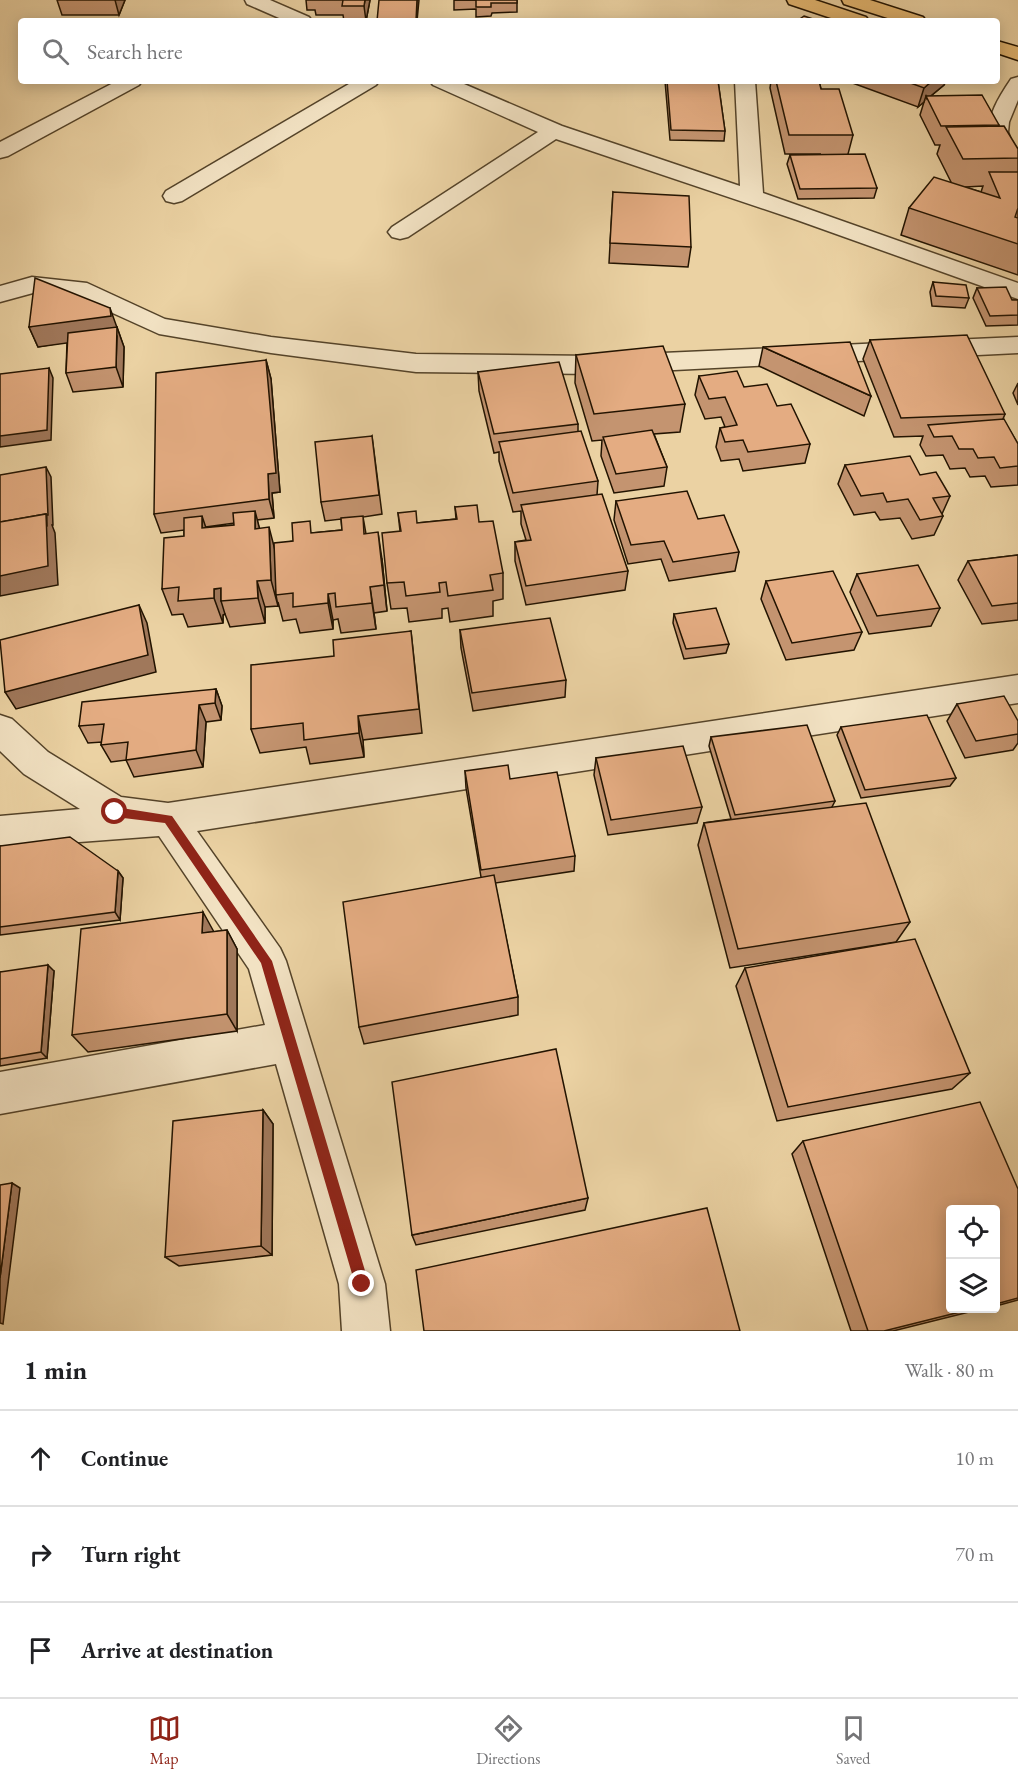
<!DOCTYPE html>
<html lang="en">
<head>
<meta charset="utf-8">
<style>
	:root { --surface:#fff; --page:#f6f6f6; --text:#202124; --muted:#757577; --line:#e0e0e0; --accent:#8f2418 }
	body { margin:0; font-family:"EB Garamond",serif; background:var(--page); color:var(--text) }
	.controls { position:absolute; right:18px; bottom:18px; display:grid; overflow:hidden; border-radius:6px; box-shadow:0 3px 15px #0003 }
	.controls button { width:54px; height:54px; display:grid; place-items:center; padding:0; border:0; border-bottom:2px solid var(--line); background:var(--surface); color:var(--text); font:30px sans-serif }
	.stop { position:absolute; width:18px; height:18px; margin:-14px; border:4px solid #8f2418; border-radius:50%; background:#fff }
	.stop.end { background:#8f2418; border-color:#fff; box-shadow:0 2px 6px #0008 }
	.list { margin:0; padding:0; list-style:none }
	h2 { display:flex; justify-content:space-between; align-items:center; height:78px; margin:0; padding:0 24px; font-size:26px }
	h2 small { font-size:20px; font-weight:400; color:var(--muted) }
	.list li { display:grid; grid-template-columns:39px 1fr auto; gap:18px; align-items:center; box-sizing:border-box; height:96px; padding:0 24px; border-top:2px solid var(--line) }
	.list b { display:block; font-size:22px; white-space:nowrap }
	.list em { font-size:20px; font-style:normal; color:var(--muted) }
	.icon { flex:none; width:33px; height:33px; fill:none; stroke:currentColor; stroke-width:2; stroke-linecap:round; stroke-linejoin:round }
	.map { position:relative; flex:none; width:1018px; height:1331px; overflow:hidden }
	.search { position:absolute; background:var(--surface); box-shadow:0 3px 15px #0003; left:18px; right:18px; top:18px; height:66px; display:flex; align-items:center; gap:15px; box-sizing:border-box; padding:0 21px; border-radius:6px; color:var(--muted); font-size:22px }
	.sheet { height:366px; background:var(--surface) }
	nav { display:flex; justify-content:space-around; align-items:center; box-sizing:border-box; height:84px; border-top:2px solid var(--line); background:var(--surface); font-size:16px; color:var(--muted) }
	nav a { display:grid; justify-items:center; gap:3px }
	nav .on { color:var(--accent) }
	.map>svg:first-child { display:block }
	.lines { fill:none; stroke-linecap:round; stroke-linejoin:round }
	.street-casing { stroke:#544329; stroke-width:3 }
	.highway-casing { stroke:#221300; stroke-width:3 }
	.street { fill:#f2e2c3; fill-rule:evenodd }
	.highway { fill:#e6b972; fill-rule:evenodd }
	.wall { fill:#c49470; stroke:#221300; stroke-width:1.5; fill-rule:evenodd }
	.shaded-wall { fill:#a0785b; stroke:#221300; stroke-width:1.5 }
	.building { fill:#e4ac82; stroke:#221300; stroke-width:1.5 }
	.route { fill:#8f2418 }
</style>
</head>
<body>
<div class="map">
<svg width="1018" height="1331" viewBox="0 0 1018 1331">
	<rect width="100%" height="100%" fill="#ebd2a3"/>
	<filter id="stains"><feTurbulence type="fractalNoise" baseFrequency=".00333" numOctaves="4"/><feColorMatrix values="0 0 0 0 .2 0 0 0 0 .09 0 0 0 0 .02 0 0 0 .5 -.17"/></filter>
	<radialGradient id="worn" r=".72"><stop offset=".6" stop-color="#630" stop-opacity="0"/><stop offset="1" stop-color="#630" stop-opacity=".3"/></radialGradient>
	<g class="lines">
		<g class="street-casing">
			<g id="street">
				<polygon points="245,0 270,0 309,17 312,21 286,21 247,4"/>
				<path d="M1018,77V100L1009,122L1008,132L1018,161V189L1010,187C980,143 982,121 1011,79Z"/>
				<polygon points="117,81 142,81 139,85 8,156 0,158 0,142"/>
				<polygon points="354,81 379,81 376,85 182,201 174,203 166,201 163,196 166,191"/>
				<polygon points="430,81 457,81 562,126 740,186 735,81 755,81 763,193 1018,283 1018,299 797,220 556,139 408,237 400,239 392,237 388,232 392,227 538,132 433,85"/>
				<polygon points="32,277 87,283 165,319 271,337 416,354 595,356 1018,337 1018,353 595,374 416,372 271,353 159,334 73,295 33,293 0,302 0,286"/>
				<polygon points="1018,675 1018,703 197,831 280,948 286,961 385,1284 390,1331 342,1331 339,1284 276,1064 0,1114 0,1072 265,1025 249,969 159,836 0,848 0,816 80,809 24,774 0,751 0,715 12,719 48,752 121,797 168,803"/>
			</g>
		</g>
		<g class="highway-casing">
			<g id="highway">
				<polygon points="787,0 815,0 866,17 869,21 840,21 789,4"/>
				<polygon points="842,0 870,0 923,17 926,21 897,21 844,4"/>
				<polygon points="997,41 1018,47 1018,60 997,53"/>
			</g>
		</g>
		<use href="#street" class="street"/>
		<use href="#highway" class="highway"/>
	</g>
	<g class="wall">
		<polygon points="57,0 125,0 119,15 62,15"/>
		<polygon points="306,0 370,0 366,21 344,21 343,15 316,15 315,10 307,10"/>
		<polygon points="454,0 517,0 517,12 492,13 491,16 476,17 476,9 454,10"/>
		<polygon points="665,81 718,81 725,131 724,141 670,140"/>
		<polygon points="771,81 819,81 821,89 853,135 848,154 877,188 874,198 798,199 787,164 790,155 821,154 785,154 770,88"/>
		<path d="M847,81H946L944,85L931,96L999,125V126L1018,149V275L901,235L909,208L951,182L937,154L940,145H935L920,115L924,102L918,107ZM983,186L981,192L965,187Z"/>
		<polygon points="613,192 691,247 688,267 609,263"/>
		<polygon points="933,282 969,298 965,308 932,306 930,292"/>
		<polygon points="977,288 1012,300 1018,300 1018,325 986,326 973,298"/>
		<polygon points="29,327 117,327 124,347 123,387 73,392 66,373 67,342 38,347"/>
		<polygon points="870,340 1005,414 1003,419 1018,444 1018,485 991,487 985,476 970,477 965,468 950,469 943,455 926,456 920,445 923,436 894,437 863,359"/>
		<polygon points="763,347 871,396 864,416 759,366"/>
		<polygon points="576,355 685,404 680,432 654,434 667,467 664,486 614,493 601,456 602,440 592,441 575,383"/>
		<path d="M266,360L271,379L280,492L272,493L274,518L257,520L259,528L274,545L293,541L312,533L342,530L341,519L325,521L321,502L372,436L382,514L363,517L366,534L382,559L387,611L374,613L376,629L341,633L338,619L333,620V629L300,633L296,619L283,621L278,602V606L265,607V623L230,627L225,614L223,615V623L188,627L183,614L172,615L162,589L184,536V530L161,533L154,514ZM234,523V525L206,528V527Z"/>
		<polygon points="478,372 578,424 578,431 598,481 597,495 628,571 625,590 526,605 515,561 515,542 526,540 521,524 521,511 513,512 499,461 499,452 494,453 479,391"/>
		<polygon points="699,376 744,387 777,406 810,444 805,463 743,471 739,459 721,461 716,447 720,428 725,427 721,417 705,419 695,395"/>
		<polygon points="1018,383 1018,405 1013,393"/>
		<polygon points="845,465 920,475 950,496 942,514 943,516 934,535 912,539 900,518 880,520 875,512 854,515 838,484"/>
		<polygon points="616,501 698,519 739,552 735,571 669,581 661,559 628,564 614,520"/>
		<polygon points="455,507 479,522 503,573 503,599 493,601 493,616 450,622 448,608 442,609 442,618 409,622 407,608 391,609 387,583 400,531 398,513 417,523 456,519"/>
		<polygon points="1018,555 1018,620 982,624 958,580 968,561"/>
		<polygon points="857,574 940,608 931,626 869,634 850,592"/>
		<polygon points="766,581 862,632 854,650 786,660 761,599"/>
		<polygon points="674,614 729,644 726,653 684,659 673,623"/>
		<polygon points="460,630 566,680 565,697 473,711 461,648"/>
		<polygon points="411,631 422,733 363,740 364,757 310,764 306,747 260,753 251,729 334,656"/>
		<polygon points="216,689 222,706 221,720 206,722 203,767 134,777 126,760 111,762 101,745 102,742 88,743 79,726"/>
		<polygon points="957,704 1018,721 1018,743 1013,750 965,758 947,721"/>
		<polygon points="841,727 956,778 950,786 861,798 837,735"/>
		<polygon points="711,737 835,801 832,807 910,922 896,942 730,968 698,845 704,823 731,819 709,746"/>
		<polygon points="596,758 702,807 697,823 608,835 594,775"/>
		<polygon points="465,771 510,779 575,856 574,871 495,883 518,997 518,1015 364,1044 359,1027 481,877 466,788"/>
		<polygon points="0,846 118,871 123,878 120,920 0,935"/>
		<polygon points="227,930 237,949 237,1031 88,1052 72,1035 213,932"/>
		<polygon points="745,968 970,1073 952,1089 777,1121 736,986"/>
		<polygon points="54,971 47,1058 0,1066 0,972"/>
		<polygon points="263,1110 273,1124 272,1255 179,1266 165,1257"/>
		<polygon points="803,1141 1018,1189 1018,1300 996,1306 996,1209 951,1308 985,1308 893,1331 851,1331 792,1154"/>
		<polygon points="588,1198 585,1210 416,1245 412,1235"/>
	</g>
	<g class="shaded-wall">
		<polygon points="115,0 125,0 119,15"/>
		<polygon points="365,0 370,0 366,21 364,6"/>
		<polygon points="417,0 419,0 417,21 416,21"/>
		<polygon points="932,81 946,81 944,85 927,99 926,96 924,102 918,107 924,88"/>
		<polygon points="110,308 124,347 123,387 116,367 117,336 38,347 29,327"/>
		<polygon points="266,360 271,379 280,492 272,493 274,518 269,499 268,474"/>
		<polygon points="49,368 53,378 51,440 0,447 0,436"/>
		<polygon points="46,467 51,477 53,525 52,525 55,533 58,585 0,596 0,576 47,526"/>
		<polygon points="255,511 262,538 255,529"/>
		<polygon points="202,516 211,543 202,528"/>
		<polygon points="269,527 276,554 276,595 278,606 271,580"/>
		<polygon points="378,532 382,559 387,611 384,585"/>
		<polygon points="257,581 265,607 265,623 258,598"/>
		<polygon points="370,587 374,613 376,629 372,603"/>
		<polygon points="221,588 221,601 225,614 223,615 223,623 214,598 214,589"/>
		<polygon points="328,594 333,620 333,629 328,603"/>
		<polygon points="139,605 147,623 156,672 16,709 5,692"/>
		<polygon points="216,689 222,706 221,720 215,703"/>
		<polygon points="199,705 206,722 203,767 196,750"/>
		<polygon points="358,716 363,740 364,757 359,733"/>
		<polygon points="118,871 123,878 120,920 115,912"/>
		<polygon points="203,912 214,932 202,933"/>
		<polygon points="227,930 237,949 237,1031 227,1014"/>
		<polygon points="48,965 54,971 47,1058 41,1052"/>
		<polygon points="263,1110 273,1124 272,1255 261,1246"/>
		<polygon points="12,1183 20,1188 3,1324 0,1323 0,1278"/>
	</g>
	<g class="building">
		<polygon points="343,0 365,0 364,6 342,6"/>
		<polygon points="379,0 417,0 416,21 377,21"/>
		<polygon points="454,0 517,0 517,3 491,3 491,7 476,7 476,0"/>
		<polygon points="804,16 819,21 797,21"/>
		<polygon points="667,81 718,81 725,131 671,130"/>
		<polygon points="776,81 819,81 821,89 839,89 853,135 789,135"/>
		<polygon points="905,81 932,81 924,88"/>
		<polygon points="982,95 999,125 941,126 926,96"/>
		<polygon points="1004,126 1018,149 1018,158 963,159 946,127"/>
		<polygon points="865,154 877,188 800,189 790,155"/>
		<polygon points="989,172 1018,172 1018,208 1015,217 1018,218 1018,244 909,208 934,177 1000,198"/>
		<polygon points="613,192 689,196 691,247 610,243"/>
		<polygon points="35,278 110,308 111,316 29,327"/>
		<polygon points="933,282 966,285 969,298 936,296"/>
		<polygon points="1006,287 1012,300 1018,300 1018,315 990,316 977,288"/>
		<polygon points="117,327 116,367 66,373 68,333"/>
		<polygon points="967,335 1005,414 901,418 870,340"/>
		<polygon points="850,342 871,396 763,347"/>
		<polygon points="663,346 685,404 594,414 576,355"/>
		<polygon points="266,360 276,473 268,474 269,499 154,514 156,373"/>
		<polygon points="559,362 578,424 494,434 478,372"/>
		<polygon points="49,368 47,430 0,436 0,374"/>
		<polygon points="737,371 744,387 767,384 777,406 791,404 810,444 748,452 743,440 725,442 720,428 737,425 725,397 709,399 699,376"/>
		<polygon points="1004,419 1018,444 1018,466 1000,468 994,457 978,458 973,449 959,449 952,436 934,437 928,425"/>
		<polygon points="652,430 667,467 616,474 603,437"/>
		<polygon points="581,431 598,481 513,493 499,442"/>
		<polygon points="372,436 379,495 321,502 315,442"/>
		<polygon points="910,456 920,475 936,472 950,496 933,498 943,516 920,520 908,499 887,502 883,493 861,496 845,465"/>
		<polygon points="46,467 48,515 46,515 46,514 0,522 0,475"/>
		<polygon points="687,491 698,519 724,515 739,552 673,562 664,541 631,545 616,501"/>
		<polygon points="602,494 628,571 526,586 515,542 531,540 521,505"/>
		<polygon points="477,505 479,522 493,521 503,573 490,575 493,590 448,596 446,582 439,583 440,592 406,596 404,582 387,583 382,533 401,531 398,513 416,511 417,523 457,519 455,507"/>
		<polygon points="255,511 255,529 269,527 271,580 257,581 258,598 221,601 221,588 214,589 214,598 178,601 179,587 162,589 164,538 184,536 184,518 202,516 202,528 234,525 233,513"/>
		<polygon points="46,514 48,566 0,576 0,522"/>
		<polygon points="363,516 364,534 378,532 384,585 370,587 372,603 336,607 335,593 328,594 328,603 293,607 293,593 276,595 274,543 293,541 292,523 310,521 311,533 342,530 341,518"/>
		<polygon points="1018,555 1018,603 992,606 968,561"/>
		<polygon points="918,565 940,608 877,616 857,574"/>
		<polygon points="833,571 862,632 792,643 766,581"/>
		<polygon points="139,605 148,655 5,692 0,640"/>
		<polygon points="716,608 729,644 686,649 674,614"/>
		<polygon points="550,618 566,680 472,693 460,630"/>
		<polygon points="411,631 419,709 358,716 359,733 304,740 303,723 251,729 251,665 334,656 333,640"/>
		<polygon points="216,689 215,703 199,705 196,750 126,760 128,742 101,745 104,724 79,726 82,702"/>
		<polygon points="1004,696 1018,721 1018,734 976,741 957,704"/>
		<polygon points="927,715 956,778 865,790 841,727"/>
		<polygon points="807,725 835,801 735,815 711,737"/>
		<polygon points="683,746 702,807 611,820 596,758"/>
		<polygon points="508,765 510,779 557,772 575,856 481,870 465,771"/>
		<polygon points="866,803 910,922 738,949 704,823"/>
		<polygon points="70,837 118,871 115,912 0,927 0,846"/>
		<polygon points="494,875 518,997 359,1027 343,902"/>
		<polygon points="203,912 202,933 227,930 227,1014 72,1035 81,929"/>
		<polygon points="915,939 970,1073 788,1107 745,968"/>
		<polygon points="48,965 41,1052 0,1059 0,972"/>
		<polygon points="556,1049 588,1198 412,1235 392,1082"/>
		<polygon points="980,1102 1018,1189 1018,1298 996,1304 996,1209 951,1209 951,1308 976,1308 884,1331 868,1331 803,1141"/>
		<polygon points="263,1110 261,1246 165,1257 173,1121"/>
		<polygon points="12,1183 0,1278 0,1185"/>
		<polygon points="707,1208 740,1331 424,1331 416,1270"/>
	</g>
	<polygon class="route" points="115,807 172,816 272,961 369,1284 367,1289 362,1291 357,1289 355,1284 261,963 165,823 115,817 110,812"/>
	<rect width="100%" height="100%" filter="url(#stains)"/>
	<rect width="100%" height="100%" fill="url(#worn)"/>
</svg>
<div class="controls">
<button><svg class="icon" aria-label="locate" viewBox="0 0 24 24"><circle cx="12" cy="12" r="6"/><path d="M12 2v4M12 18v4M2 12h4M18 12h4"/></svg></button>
<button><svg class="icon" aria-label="layers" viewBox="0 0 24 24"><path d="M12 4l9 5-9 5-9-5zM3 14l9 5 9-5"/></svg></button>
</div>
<div class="stop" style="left:115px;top:812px"></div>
<div class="stop end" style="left:362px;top:1284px"></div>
<div class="search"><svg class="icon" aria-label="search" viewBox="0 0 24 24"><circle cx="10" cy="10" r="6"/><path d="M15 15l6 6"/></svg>Search here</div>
</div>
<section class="sheet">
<h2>1 min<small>Walk · 80 m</small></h2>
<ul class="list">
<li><svg class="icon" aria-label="ahead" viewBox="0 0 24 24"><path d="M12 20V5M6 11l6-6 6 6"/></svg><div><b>Continue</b></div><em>10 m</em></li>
<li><svg class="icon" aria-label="right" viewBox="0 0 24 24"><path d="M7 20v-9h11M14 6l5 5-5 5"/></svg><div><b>Turn right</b></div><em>70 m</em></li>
<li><svg class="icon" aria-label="arrive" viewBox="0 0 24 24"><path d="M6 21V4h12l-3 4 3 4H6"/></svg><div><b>Arrive at destination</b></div></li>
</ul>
</section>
<nav>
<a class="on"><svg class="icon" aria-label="map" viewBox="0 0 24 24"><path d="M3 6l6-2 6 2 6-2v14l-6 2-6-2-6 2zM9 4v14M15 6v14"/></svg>Map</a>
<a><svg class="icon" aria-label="directions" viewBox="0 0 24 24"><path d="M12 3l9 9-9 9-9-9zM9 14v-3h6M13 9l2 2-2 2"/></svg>Directions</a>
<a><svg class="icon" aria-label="saved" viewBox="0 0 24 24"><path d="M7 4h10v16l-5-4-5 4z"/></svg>Saved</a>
</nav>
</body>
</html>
